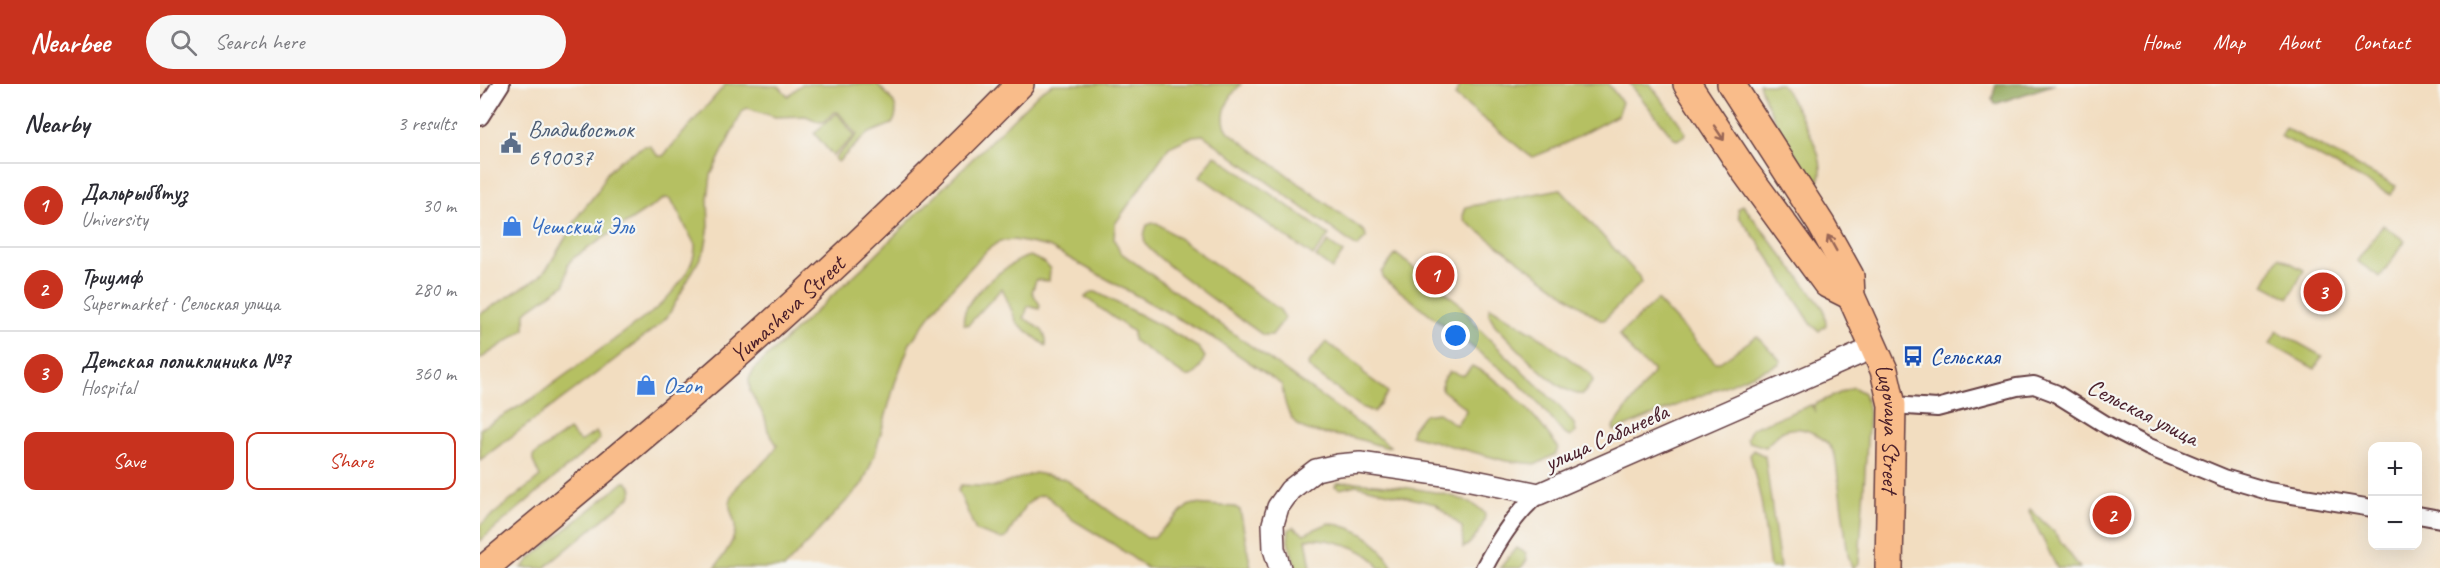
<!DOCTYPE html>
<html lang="en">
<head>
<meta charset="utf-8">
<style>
	:root { --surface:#fff; --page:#f7f7f7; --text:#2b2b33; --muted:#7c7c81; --line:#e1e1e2; --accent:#c8321e }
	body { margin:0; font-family:Caveat,sans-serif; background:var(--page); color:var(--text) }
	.controls { position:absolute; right:18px; bottom:18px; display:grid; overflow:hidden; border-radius:12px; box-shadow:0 6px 24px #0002 }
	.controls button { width:54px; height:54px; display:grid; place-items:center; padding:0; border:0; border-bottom:2px solid var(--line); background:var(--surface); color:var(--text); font:30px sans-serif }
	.you { position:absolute; left:976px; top:252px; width:21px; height:21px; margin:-15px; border:4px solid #fff; border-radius:50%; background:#1a73e8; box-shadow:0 0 0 9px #1a73e833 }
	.badge { display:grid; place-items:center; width:39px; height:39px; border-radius:50%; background:var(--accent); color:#fff; font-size:20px; font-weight:700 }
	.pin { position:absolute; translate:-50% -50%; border:3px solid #fff; box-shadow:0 2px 6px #0006 }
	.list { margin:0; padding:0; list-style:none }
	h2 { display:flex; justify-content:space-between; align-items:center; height:78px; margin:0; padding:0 24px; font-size:26px }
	h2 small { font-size:20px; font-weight:400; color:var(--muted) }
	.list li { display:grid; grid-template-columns:39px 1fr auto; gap:18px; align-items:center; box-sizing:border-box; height:84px; padding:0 24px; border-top:2px solid var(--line) }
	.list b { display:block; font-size:22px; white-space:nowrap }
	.list p { margin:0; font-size:20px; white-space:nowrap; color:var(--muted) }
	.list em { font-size:20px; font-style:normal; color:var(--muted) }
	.actions { display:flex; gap:12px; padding:18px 24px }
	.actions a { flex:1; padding:14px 0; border:2px solid var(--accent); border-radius:12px; text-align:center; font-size:21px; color:var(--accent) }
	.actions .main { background:var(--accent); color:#fff }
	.icon { flex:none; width:33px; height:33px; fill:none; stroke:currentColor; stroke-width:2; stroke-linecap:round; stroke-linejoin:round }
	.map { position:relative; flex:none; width:1960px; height:484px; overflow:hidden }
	header { display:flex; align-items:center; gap:36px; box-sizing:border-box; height:84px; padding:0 30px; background:var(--accent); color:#fff }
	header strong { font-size:28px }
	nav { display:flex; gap:33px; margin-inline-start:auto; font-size:21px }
	.search { width:420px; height:54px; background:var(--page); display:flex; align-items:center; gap:15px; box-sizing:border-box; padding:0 21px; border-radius:33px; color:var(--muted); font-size:22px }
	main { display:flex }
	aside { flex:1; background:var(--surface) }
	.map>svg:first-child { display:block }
	.green { fill:#b5c062; stroke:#807046; stroke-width:1.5 }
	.forest { fill:#90a658; stroke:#6d6242; stroke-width:1.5 }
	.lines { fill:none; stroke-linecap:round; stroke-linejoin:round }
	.minor-casing { stroke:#633c41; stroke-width:20 }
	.tertiary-casing { stroke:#633c41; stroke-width:24 }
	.primary-casing { stroke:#633c41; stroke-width:30 }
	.minor { stroke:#fff; stroke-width:16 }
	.tertiary { stroke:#fff; stroke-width:21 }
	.primary { stroke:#f9bc8a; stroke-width:27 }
	.oneway { stroke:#996656 }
	.labels { text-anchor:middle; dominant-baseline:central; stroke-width:4.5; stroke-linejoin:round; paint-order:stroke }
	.service-label { font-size:24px; fill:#4e5e75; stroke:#f6f6f2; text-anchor:start }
	.shop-label { font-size:24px; fill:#366cbe; stroke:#f6f6f2; text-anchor:start }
	.street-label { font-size:24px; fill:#4a1f2b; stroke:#f6f6f2 }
	.transit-label { font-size:24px; fill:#164399; stroke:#f6f6f2; text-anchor:start }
</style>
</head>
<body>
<header>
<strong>Nearbee</strong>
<div class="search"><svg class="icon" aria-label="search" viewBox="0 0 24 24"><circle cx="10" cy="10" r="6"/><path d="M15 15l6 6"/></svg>Search here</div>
<nav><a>Home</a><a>Map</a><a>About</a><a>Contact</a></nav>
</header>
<main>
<aside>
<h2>Nearby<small>3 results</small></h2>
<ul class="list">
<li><span class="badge">1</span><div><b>Дальрыбвтуз</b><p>University</p></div><em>30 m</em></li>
<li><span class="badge">2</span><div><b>Триумф</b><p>Supermarket · Сельская улица</p></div><em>280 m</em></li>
<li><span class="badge">3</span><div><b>Детская поликлиника №7</b><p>Hospital</p></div><em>360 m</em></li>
</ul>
<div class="actions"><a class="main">Save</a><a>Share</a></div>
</aside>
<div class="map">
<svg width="1960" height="484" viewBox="0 0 1960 484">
	<rect width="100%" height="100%" fill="#f6f6f2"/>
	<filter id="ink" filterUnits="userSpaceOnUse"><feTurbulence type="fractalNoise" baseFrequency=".0167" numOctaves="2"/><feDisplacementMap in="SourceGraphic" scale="12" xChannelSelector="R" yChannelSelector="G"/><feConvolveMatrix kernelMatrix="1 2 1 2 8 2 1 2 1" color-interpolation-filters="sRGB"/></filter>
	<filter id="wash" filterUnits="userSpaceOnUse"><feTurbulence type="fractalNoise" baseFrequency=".008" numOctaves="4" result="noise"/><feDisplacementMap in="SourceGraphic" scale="24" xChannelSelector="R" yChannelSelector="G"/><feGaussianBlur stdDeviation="1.35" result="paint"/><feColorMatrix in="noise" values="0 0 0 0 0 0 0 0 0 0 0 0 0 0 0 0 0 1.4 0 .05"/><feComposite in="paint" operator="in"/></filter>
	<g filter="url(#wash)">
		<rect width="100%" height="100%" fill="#f2ddc0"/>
		<g class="green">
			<path d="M246,0L299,2L308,12L322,0H397C409,13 423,22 412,40L387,50L358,78L355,76L356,73L377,51L358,28H355L344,38H339L326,32L295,33L268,24L263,26L231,91L228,115L229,142L225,165L188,232L179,241L129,280L0,376V345L52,315L171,229C189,214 216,185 215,161L191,115L185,114L93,174L88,180L85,200L45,228V245L0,275V230L58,194L68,183L101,128L118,107L126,90L140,76L164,62H170L178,72H183Z"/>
			<path d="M573,0H761C749,12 737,33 749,48L885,148L886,154L877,163L723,51L713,52L689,63L635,140L634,155L640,168L910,362L905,363C893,360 881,355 869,353C826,347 807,350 802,301L735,255L569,163L534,156L520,157L507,166L463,214L430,259L415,299L395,370L383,399L372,411L304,484H235C242,473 257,456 255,441C253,428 246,425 253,410C262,389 289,382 297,361L288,347L285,334L270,307L269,294L276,283L383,183L560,8Z"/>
			<polygon points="981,0 1128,0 1142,18 1138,31 1080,62 1053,73 1050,72 975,12"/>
			<polygon points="1150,0 1170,0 1201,41 1205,48 1204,52 1197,56 1192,52"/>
			<path d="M1279,0H1301L1304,4C1315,24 1352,77 1338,98H1334C1313,68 1291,35 1279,0Z"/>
			<polygon points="357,29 375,52 353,72 334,49"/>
			<polygon points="1805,44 1916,102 1911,111 1800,52"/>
			<polygon points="735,71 849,151 833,172 720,92"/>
			<polygon points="1080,105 1159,192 1161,199 1124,236 1120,236 985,137 983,132 986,123"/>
			<polygon points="1263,121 1344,225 1346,241 1339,247 1332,241 1280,160 1259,133 1258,125"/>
			<path d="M673,139H677L800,226L805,234L792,251H783C764,237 672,174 665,159C663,153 665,146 667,141Z"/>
			<polygon points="1903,141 1925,157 1900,193 1877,177"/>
			<polygon points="848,158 863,169 852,185 836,173"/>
			<polygon points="916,170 978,218 1000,246 1082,325 1094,340 1096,348 1090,353 1083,349 1056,316 1035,296 903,194 902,188"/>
			<path d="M550,172L565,179L570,185L569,197L556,196L552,208L560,221L559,225L548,222L544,234C555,242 568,245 566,262L537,239L522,204L488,241L484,240C478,216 529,177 550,172Z"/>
			<polygon points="1799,173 1824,186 1809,214 1784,201"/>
			<path d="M612,208H616L689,246L719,264L725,273C720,282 718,294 705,292L653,256V248L605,213Z"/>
			<polygon points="1177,216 1235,278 1240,278 1277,252 1301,277 1299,280 1134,347 1133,343 1173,289 1173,286 1158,275 1139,251"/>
			<path d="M1010,223L1059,252L1111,291L1113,297L1103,310C1081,314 1032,258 1015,241L1009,230Z"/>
			<polygon points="1797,247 1842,272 1835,285 1790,260"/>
			<polygon points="846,258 881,283 884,290 907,307 908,309 894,328 881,323 829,284 828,280"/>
			<path d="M992,282C1028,299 1055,332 1078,363L1076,370L1057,380L1026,377L931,351L932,345L943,331L958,329L976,341L986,327L985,324L962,306V297L969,288C984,288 979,299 992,282Z"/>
			<path d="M1373,303L1384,309L1389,328L1379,479L1372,484L1368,471L1355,371C1347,353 1323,339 1303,347C1296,351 1291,358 1285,363L1269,358L1267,354L1272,344L1331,321L1336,328L1333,321Z"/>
			<polygon points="89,346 100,358 116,348 120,355 0,457 0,441 60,393 53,377 53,372"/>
			<polygon points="1273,366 1285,372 1300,484 1290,484 1281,416 1270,371"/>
			<polygon points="555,389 585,395 667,454 674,453 708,422 714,420 755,423 760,426 771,484 667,484 633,460 593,436 568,413 563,411 556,413 545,422 526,454 520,455 496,447 478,406 481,401 514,403"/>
			<polygon points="144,398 147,398 153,405 150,413 64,484 42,484 52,473"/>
			<path d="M876,398C906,402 988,406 1005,430C1005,441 993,459 983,464L982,443L955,420L876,401L860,405L855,402L857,399Z"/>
			<polygon points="1550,425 1574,448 1600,484 1577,484 1549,427"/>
			<path d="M849,439C881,444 898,456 913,484H899C891,464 846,453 826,455L831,484H816L808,457L809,446L813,443L824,450Z"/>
			<polygon points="1036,464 1046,469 1047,476 1041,484 1020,484"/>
		</g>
		<polygon class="forest" points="1516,0 1575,0 1515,20 1512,15"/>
	</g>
	<g filter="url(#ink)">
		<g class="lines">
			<g class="minor-casing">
				<g id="minor">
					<polyline points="0,33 21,0"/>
					<polyline points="1412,321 1457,324 1537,303 1554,301 1575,309 1628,342 1669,363 1744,394 1788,407 1892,424"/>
					<polyline points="1938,431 1960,435"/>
					<path d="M1004,484C1018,457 1035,429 1059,410"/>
				</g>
			</g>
			<g class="tertiary-casing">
				<polyline id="tertiary" points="800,484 794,465 793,440 798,423 810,406 836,386 858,381 880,379 971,392 1059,410 1395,263"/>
			</g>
			<g class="primary-casing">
				<g id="primary">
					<polyline points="1207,0 1264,86 1347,200 1371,212"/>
					<path id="s1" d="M1251,0L1341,140L1370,192L1371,212L1404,286L1412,321L1409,484"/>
					<path id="s2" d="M5,484C86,416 169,349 248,279C349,190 446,96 540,0"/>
				</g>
			</g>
			<use href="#minor" class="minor"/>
			<use href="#tertiary" class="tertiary"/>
			<use href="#primary" class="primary"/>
		</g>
		<defs><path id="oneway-shaft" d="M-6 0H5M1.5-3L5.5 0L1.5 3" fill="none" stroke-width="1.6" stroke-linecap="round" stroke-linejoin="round" transform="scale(1.5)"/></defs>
		<g class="oneway">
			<use href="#oneway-shaft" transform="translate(1239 49) rotate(56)"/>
			<use href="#oneway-shaft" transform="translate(1352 159) rotate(-119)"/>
		</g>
	</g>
	<defs>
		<g id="civic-bare" transform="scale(1.62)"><path d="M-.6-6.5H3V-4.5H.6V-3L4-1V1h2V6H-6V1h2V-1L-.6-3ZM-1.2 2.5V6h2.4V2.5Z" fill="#5c6f8a" stroke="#f6f6f2" stroke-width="2.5" paint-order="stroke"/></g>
		<g id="shop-bare" transform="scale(1.62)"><path d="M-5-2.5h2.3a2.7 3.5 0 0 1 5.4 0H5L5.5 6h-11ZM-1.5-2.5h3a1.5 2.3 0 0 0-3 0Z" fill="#3f7fe0" stroke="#f6f6f2" stroke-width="2.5" paint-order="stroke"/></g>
		<g id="bus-bare" transform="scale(1.62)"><path d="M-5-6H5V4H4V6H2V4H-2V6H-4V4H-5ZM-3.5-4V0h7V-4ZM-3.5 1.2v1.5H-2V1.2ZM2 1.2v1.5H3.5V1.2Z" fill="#1a4fb4" stroke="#f6f6f2" stroke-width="2.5" paint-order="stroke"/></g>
	</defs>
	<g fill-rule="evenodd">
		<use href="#civic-bare" x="31" y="59"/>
		<use href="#shop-bare" x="32" y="142"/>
		<use href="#bus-bare" x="1433" y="272"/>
		<use href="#shop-bare" x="166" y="301"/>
	</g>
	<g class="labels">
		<g class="service-label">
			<text x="48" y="45">Владивосток<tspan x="48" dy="28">690037</tspan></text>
		</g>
		<g class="shop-label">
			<text x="49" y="142">Чешский Эль</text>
			<text x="183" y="301">Ozon</text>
		</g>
		<g class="street-label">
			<text stroke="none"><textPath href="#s2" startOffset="398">Yumasheva Street</textPath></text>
			<text transform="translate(1663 328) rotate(27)">Сельская улица</text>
			<text stroke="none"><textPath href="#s1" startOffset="386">Lugovaya Street</textPath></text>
			<text transform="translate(1126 353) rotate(-24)">улица Сабанеева</text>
		</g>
		<g class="transit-label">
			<text x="1450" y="272">Сельская</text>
		</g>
	</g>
</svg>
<div class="controls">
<button>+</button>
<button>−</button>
</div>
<div class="you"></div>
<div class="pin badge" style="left:955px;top:191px">1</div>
<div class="pin badge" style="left:1632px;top:431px">2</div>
<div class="pin badge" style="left:1843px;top:208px">3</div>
</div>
</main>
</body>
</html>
